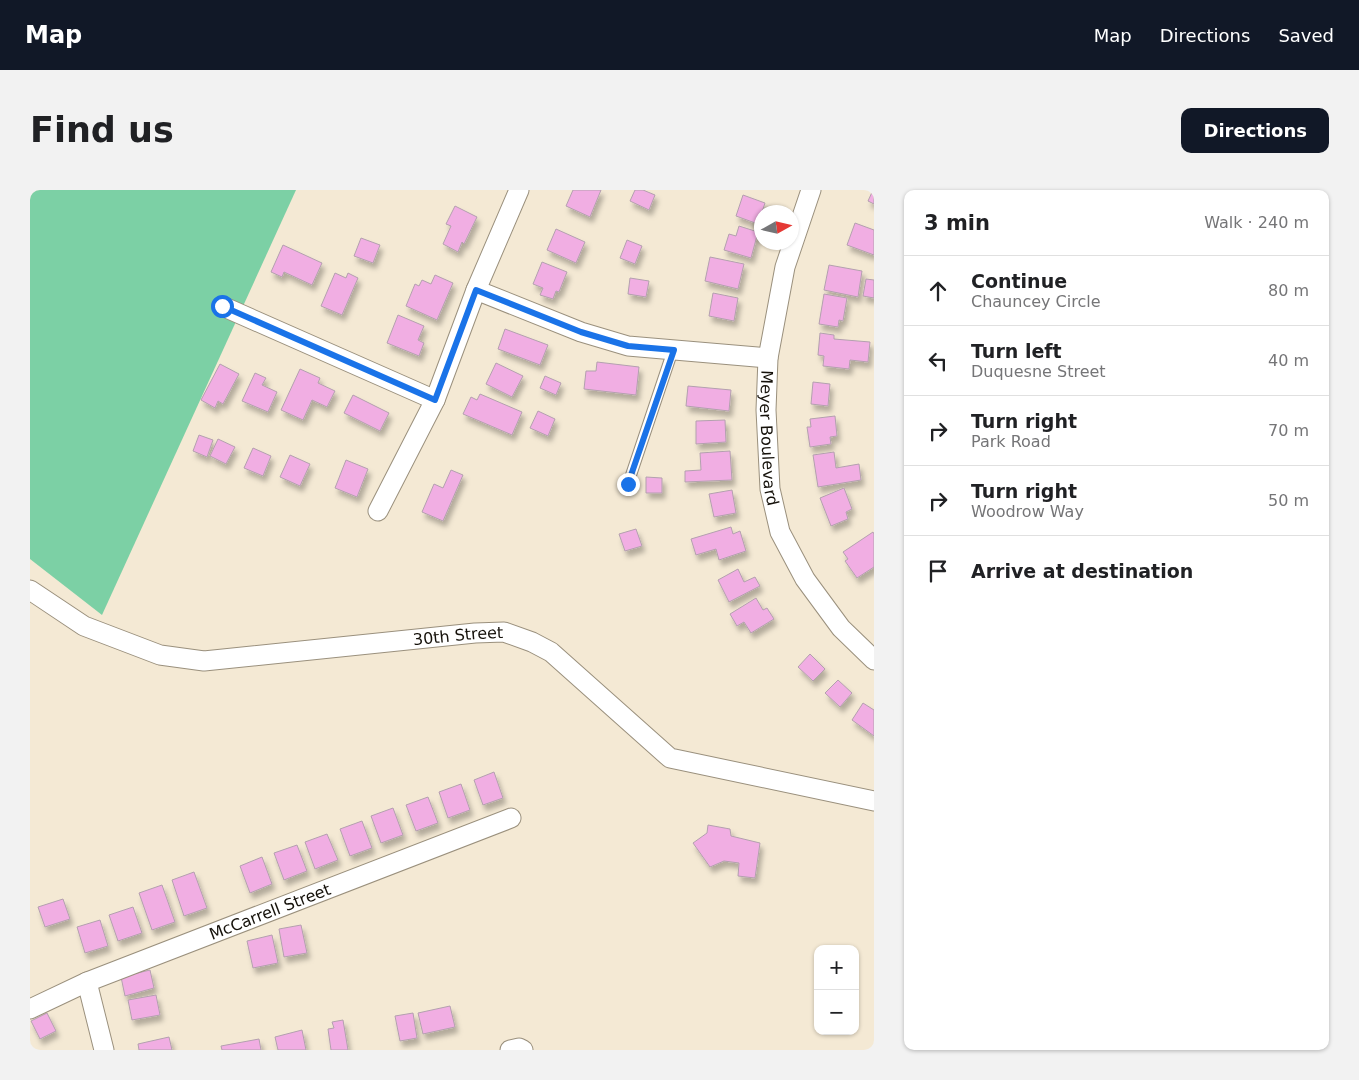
<!DOCTYPE html>
<html lang="en">
<head>
<meta charset="utf-8">
<style>
	:root { --surface:#fff; --page:#f2f2f2; --text:#202124; --muted:#757577; --line:#e0e0e0; --accent:#111827 }
	body { margin:0; font-family:"DejaVu Sans",sans-serif; background:var(--page); color:var(--text) }
	.controls { position:absolute; right:15px; bottom:15px; display:grid; overflow:hidden; border-radius:10px; box-shadow:0 1px 4px #0004 }
	.controls button { width:45px; height:45px; display:grid; place-items:center; padding:0; border:0; border-bottom:1px solid var(--line); background:var(--surface); color:var(--text); font:25px sans-serif }
	.compass { position:absolute; left:724px; top:15px; width:45px; height:45px; border-radius:50%; background:var(--surface); box-shadow:0 1px 4px #0004; rotate:82deg }
	.stop { position:absolute; width:15px; height:15px; margin:-11px; border:4px solid #1a73e8; border-radius:50%; background:#fff }
	.stop.end { background:#1a73e8; border-color:#fff; box-shadow:0 1px 5px #0008 }
	.list { margin:0; padding:0; list-style:none }
	h2 { display:flex; justify-content:space-between; align-items:center; height:65px; margin:0; padding:0 20px; font-size:21px }
	h2 small { font-size:16px; font-weight:400; color:var(--muted) }
	.list li { display:grid; grid-template-columns:32px 1fr auto; gap:15px; align-items:center; box-sizing:border-box; height:70px; padding:0 20px; border-top:1px solid var(--line) }
	.list b { display:block; font-size:19px; white-space:nowrap }
	.list p { margin:0; font-size:16px; white-space:nowrap; color:var(--muted) }
	.list em { font-size:16px; font-style:normal; color:var(--muted) }
	.icon { flex:none; width:28px; height:28px; fill:none; stroke:currentColor; stroke-width:2; stroke-linecap:round; stroke-linejoin:round }
	.map { position:relative; flex:none; width:844px; height:860px; overflow:hidden; border-radius:10px }
	header { display:flex; align-items:center; gap:30px; box-sizing:border-box; height:70px; padding:0 25px; background:var(--accent); color:#fff }
	header strong { font-size:24px }
	nav { display:flex; gap:28px; margin-inline-start:auto; font-size:18px }
	.intro { display:flex; align-items:center; justify-content:space-between; box-sizing:border-box; height:120px; padding:0 30px }
	h1 { margin:0; font-size:35px }
	.button { padding:12px 22px; border-radius:10px; background:var(--accent); color:#fff; font-size:18px; font-weight:700 }
	main { display:flex; gap:30px; padding:0 30px }
	aside { flex:1; background:var(--surface); border-radius:10px; box-shadow:0 1px 4px #0004 }
	.map>svg:first-child { display:block }
	.forest { fill:#7cd0a5 }
	.building { fill:#f1aee3; stroke:#b3a0ae; filter:url(#shadow) }
	.lines { fill:none; stroke-linecap:round; stroke-linejoin:round }
	.lane-casing { stroke:#9a907d; stroke-width:12 }
	.street-casing { stroke:#9a907d; stroke-width:21 }
	.lane { stroke:#fff; stroke-width:10 }
	.street { stroke:#fff; stroke-width:19 }
	.route { stroke:#1a73e8; stroke-width:6 }
	.labels { text-anchor:middle; dominant-baseline:central; stroke-width:5; stroke-linejoin:round; paint-order:stroke }
	.street-label { font-size:16px; fill:#15110a; stroke:#f4e9d4 }
</style>
</head>
<body>
<header>
<strong>Map</strong>
<nav><a>Map</a><a>Directions</a><a>Saved</a></nav>
</header>
<div class="intro"><h1>Find us</h1><a class="button">Directions</a></div>
<main>
<div class="map">
<svg width="844" height="860" viewBox="0 0 844 860">
	<defs>
		<filter id="shadow"><feDropShadow dx="3" dy="5.5" stdDeviation="2.5" flood-color="#0004"/></filter>
	</defs>
	<rect width="100%" height="100%" fill="#f4e9d4"/>
	<polygon class="forest" points="0,0 266,0 72,425 0,369"/>
	<g class="building">
		<polygon points="543,0 571,0 560,27 536,16"/>
		<polygon points="605,0 613,0 625,5 619,20 600,11"/>
		<polygon points="843,0 844,0 844,14 838,11"/>
		<polygon points="713,5 735,13 728,34 706,26"/>
		<polygon points="425,16 447,27 434,54 432,52 428,62 413,54 421,36 416,34"/>
		<polygon points="825,33 844,40 844,65 817,55"/>
		<polygon points="709,36 728,42 721,68 694,60 699,44 706,46"/>
		<polygon points="526,39 555,52 546,73 517,60"/>
		<polygon points="331,48 350,55 343,73 324,66"/>
		<polygon points="597,50 612,56 605,74 590,68"/>
		<polygon points="253,55 292,73 282,95 254,82 252,87 241,82"/>
		<polygon points="680,67 714,74 708,99 675,91"/>
		<polygon points="512,72 537,82 529,102 526,101 523,109 510,105 513,98 503,94"/>
		<polygon points="799,75 832,81 828,107 794,100"/>
		<polygon points="305,83 316,88 318,83 328,88 312,125 291,116"/>
		<polygon points="405,85 423,93 407,130 376,116 385,94 389,96 392,90 401,94"/>
		<polygon points="600,88 619,91 616,107 598,104"/>
		<polygon points="836,89 844,90 844,108 833,106"/>
		<polygon points="683,103 708,108 704,131 679,126"/>
		<polygon points="794,104 817,108 813,131 809,130 808,137 789,134"/>
		<polygon points="368,125 394,136 388,150 394,153 389,166 357,153"/>
		<polygon points="475,139 518,155 510,175 468,159"/>
		<polygon points="790,143 804,145 804,149 840,152 838,172 820,170 819,179 793,176 794,166 788,165"/>
		<polygon points="567,172 609,177 606,205 554,199 556,181 566,181"/>
		<polygon points="466,173 493,186 482,207 456,194"/>
		<polygon points="190,174 209,184 193,214 188,211 185,218 171,210"/>
		<polygon points="270,179 290,188 288,193 305,201 297,217 282,210 273,230 251,220"/>
		<polygon points="225,183 236,188 232,195 247,202 238,222 212,211"/>
		<polygon points="515,186 531,193 526,205 510,198"/>
		<polygon points="783,192 800,194 798,216 781,214"/>
		<polygon points="658,196 701,200 699,221 656,216"/>
		<polygon points="450,204 492,222 482,245 433,224 441,207 447,210"/>
		<polygon points="323,205 359,223 350,241 314,223"/>
		<polygon points="508,221 525,229 518,246 500,238"/>
		<polygon points="805,226 807,246 800,247 801,254 780,257 777,237 781,237 780,229"/>
		<polygon points="695,230 696,252 666,254 666,231"/>
		<polygon points="169,245 183,250 177,267 163,261"/>
		<polygon points="188,249 205,257 196,274 180,266"/>
		<polygon points="223,258 241,266 233,286 214,278"/>
		<polygon points="700,261 702,290 655,292 655,281 671,280 670,263"/>
		<polygon points="804,262 806,278 829,274 831,290 788,297 783,265"/>
		<polygon points="260,265 280,274 270,296 250,287"/>
		<polygon points="316,270 338,279 327,307 305,298"/>
		<polygon points="421,280 433,285 413,331 392,322 404,294 413,298"/>
		<polygon points="616,287 632,288 632,303 616,303"/>
		<polygon points="814,298 822,319 816,322 818,329 801,336 790,308"/>
		<polygon points="702,300 706,323 684,327 679,304"/>
		<polygon points="701,337 703,344 710,341 716,361 689,370 686,359 666,365 661,349"/>
		<polygon points="606,339 612,356 595,361 589,344"/>
		<polygon points="843,342 844,344 844,377 827,388 815,371 818,369 813,362"/>
		<polygon points="708,379 714,392 725,387 730,396 699,412 688,390"/>
		<polygon points="726,408 733,420 737,418 744,429 721,443 714,432 707,436 700,424"/>
		<polygon points="780,464 795,479 783,491 768,477"/>
		<polygon points="808,490 822,503 810,517 795,503"/>
		<polygon points="833,513 844,520 844,546 822,530"/>
		<polygon points="464,582 473,608 453,615 444,590"/>
		<polygon points="431,594 440,620 418,628 409,602"/>
		<polygon points="398,607 408,633 386,641 376,615"/>
		<polygon points="363,618 373,645 351,653 341,626"/>
		<polygon points="332,631 342,658 320,666 310,639"/>
		<polygon points="678,635 700,639 701,646 730,653 725,688 708,686 709,673 694,671 680,677 663,653 677,643"/>
		<polygon points="297,644 308,670 285,679 275,652"/>
		<polygon points="267,655 277,681 254,690 244,663"/>
		<polygon points="232,667 242,694 220,703 210,676"/>
		<polygon points="164,682 177,718 154,726 142,690"/>
		<polygon points="132,695 145,732 122,740 109,703"/>
		<polygon points="33,709 40,729 15,737 8,717"/>
		<polygon points="103,717 112,743 88,751 79,725"/>
		<polygon points="70,730 78,756 55,763 47,737"/>
		<polygon points="271,735 277,763 254,767 249,739"/>
		<polygon points="242,745 248,773 223,778 217,751"/>
		<polygon points="120,780 124,798 95,806 91,787"/>
		<polygon points="126,805 130,825 102,830 98,810"/>
		<polygon points="420,816 425,837 393,844 388,823"/>
		<polygon points="17,823 26,841 10,849 1,831"/>
		<polygon points="383,823 387,848 370,851 365,826"/>
		<polygon points="313,830 318,860 301,860 298,839 304,838 302,832"/>
		<polygon points="272,840 276,860 248,860 245,847"/>
		<polygon points="139,847 142,860 109,860 108,854"/>
		<polygon points="229,849 231,860 192,860 191,856"/>
	</g>
	<g class="lines">
		<g class="lane-casing">
			<polyline id="lane" points="598,294 643,160"/>
		</g>
		<g class="street-casing">
			<g id="street">
				<path id="s1" d="M781,0L755,77L738,168L736,220L740,299L750,342L775,389L811,438L844,470"/>
				<polyline points="446,100 551,142 598,156 738,168"/>
				<polyline points="192,116 405,210"/>
				<polyline points="348,321 405,210 446,100 489,0"/>
				<path id="s2" d="M0,400L54,436L130,465L174,471L445,443L474,442L502,452L521,462L640,568L844,611"/>
				<polyline points="57,792 74,860"/>
				<path id="s3" d="M0,819L57,792L481,628"/>
				<polyline points="480,860 489,858 493,860"/>
			</g>
		</g>
		<use href="#lane" class="lane"/>
		<use href="#street" class="street"/>
	</g>
	<g class="lines">
		<polyline class="route" points="192,116 405,210 446,100 551,142 598,156 644,160 598,294"/>
	</g>
	<g class="labels">
		<g class="street-label">
			<text stroke="none"><textPath href="#s1" startOffset="254">Meyer Boulevard</textPath></text>
			<text stroke="none"><textPath href="#s2" startOffset="446">30th Street</textPath></text>
			<text stroke="none"><textPath href="#s3" startOffset="259">McCarrell Street</textPath></text>
		</g>
	</g>
</svg>
<div class="controls">
<button>+</button>
<button>−</button>
</div>
<svg class="compass" viewBox="-18 -18 36 36"><path d="M0-13l5 13h-10z" fill="#e53935"/><path d="M0 13l5-13h-10z" fill="#757577"/></svg>
<div class="stop" style="left:192px;top:116px"></div>
<div class="stop end" style="left:598px;top:294px"></div>
</div>
<aside>
<h2>3 min<small>Walk · 240 m</small></h2>
<ul class="list">
<li><svg class="icon" aria-label="ahead" viewBox="0 0 24 24"><path d="M12 20V5M6 11l6-6 6 6"/></svg><div><b>Continue</b><p>Chauncey Circle</p></div><em>80 m</em></li>
<li><svg class="icon" aria-label="left" viewBox="0 0 24 24"><path d="M17 20v-9H6M10 6l-5 5 5 5"/></svg><div><b>Turn left</b><p>Duquesne Street</p></div><em>40 m</em></li>
<li><svg class="icon" aria-label="right" viewBox="0 0 24 24"><path d="M7 20v-9h11M14 6l5 5-5 5"/></svg><div><b>Turn right</b><p>Park Road</p></div><em>70 m</em></li>
<li><svg class="icon" aria-label="right" viewBox="0 0 24 24"><path d="M7 20v-9h11M14 6l5 5-5 5"/></svg><div><b>Turn right</b><p>Woodrow Way</p></div><em>50 m</em></li>
<li><svg class="icon" aria-label="arrive" viewBox="0 0 24 24"><path d="M6 21V4h12l-3 4 3 4H6"/></svg><div><b>Arrive at destination</b></div></li>
</ul>
</aside>
</main>
</body>
</html>
